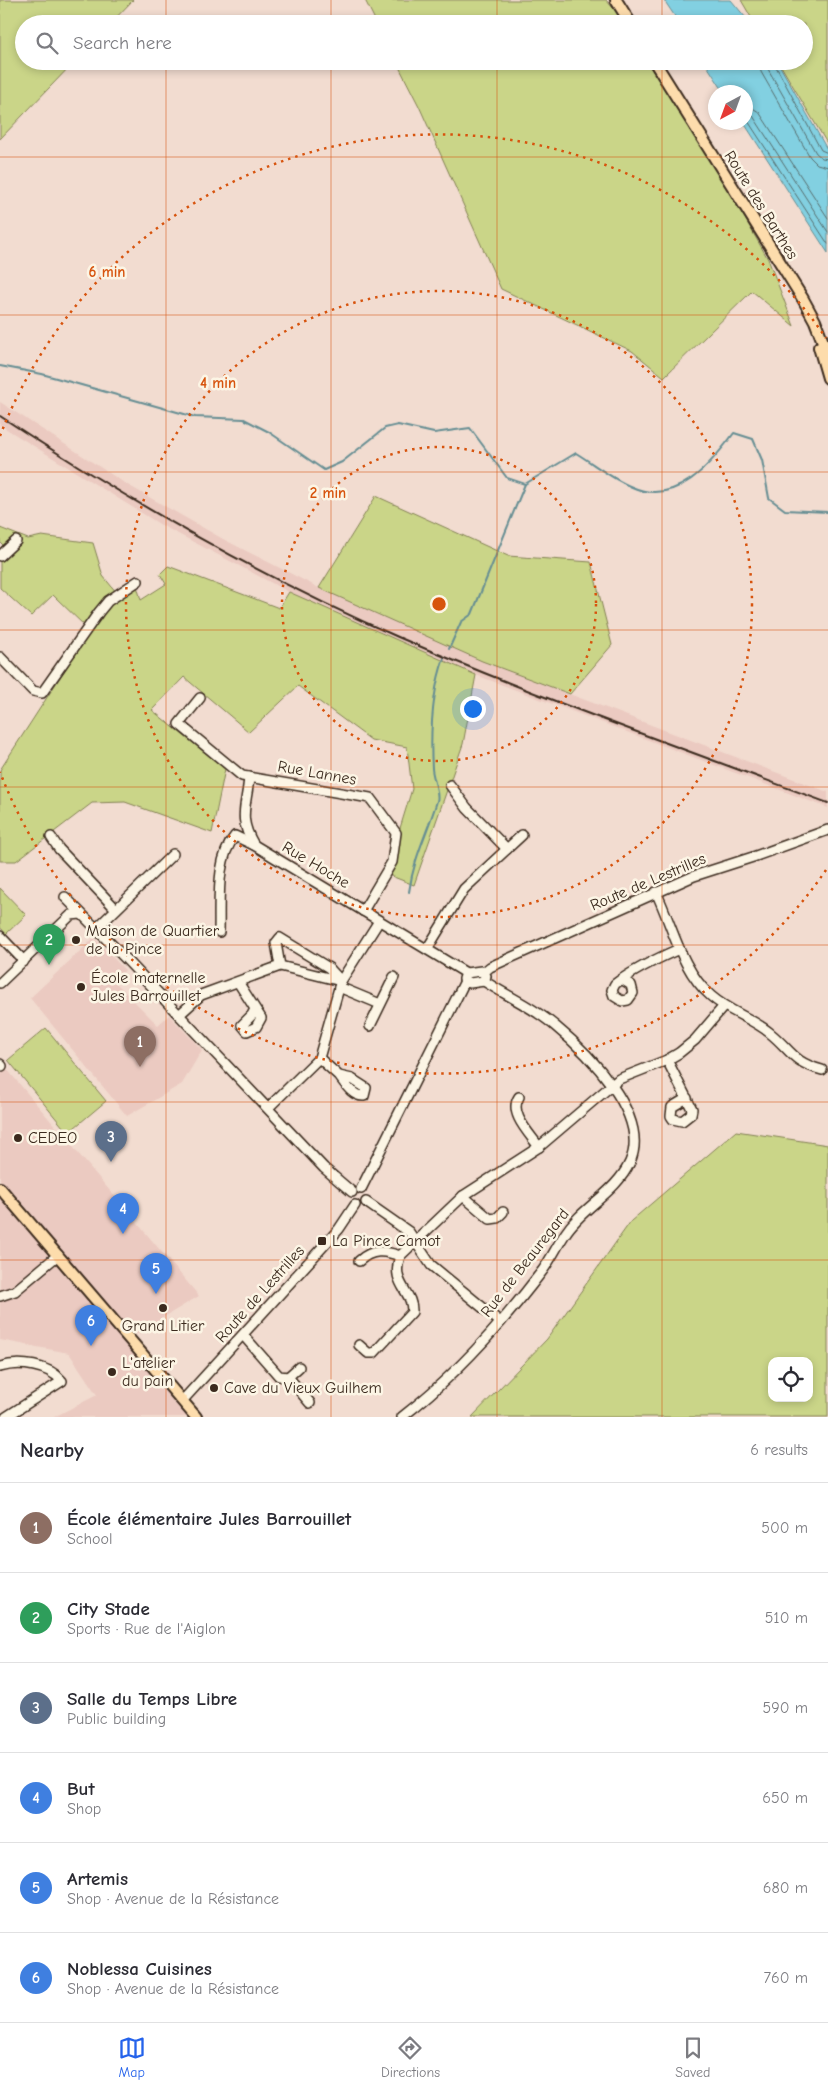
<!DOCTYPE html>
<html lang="en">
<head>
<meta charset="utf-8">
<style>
	:root { --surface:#fff; --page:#f2f2f3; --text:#2b2b33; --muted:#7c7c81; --line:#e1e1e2; --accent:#2563eb }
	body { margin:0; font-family:"Comic Neue",sans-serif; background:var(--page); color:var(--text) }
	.controls { position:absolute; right:15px; bottom:15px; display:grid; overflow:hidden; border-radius:10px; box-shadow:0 2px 8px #0003 }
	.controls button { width:45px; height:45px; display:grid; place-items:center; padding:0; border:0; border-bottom:1px solid var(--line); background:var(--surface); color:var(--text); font:25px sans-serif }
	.compass { position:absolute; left:708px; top:85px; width:45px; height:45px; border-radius:50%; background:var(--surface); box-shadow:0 2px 8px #0003; rotate:221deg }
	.you { position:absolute; left:472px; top:708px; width:18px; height:18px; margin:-12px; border:4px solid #fff; border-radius:50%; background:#1a73e8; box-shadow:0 0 0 8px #1a73e833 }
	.badge { display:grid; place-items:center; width:32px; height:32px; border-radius:50%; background:var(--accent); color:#fff; font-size:16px; font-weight:700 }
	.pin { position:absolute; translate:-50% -41px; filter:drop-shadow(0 1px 2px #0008) }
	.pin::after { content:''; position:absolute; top:26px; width:18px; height:15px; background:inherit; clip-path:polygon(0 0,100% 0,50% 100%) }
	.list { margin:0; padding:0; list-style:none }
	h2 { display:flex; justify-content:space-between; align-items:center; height:65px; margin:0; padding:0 20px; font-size:21px }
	h2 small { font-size:16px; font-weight:400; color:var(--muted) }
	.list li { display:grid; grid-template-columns:32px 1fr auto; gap:15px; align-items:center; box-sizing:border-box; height:90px; padding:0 20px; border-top:1px solid var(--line) }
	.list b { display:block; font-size:19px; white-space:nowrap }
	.list p { margin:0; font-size:16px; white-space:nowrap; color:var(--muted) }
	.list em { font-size:16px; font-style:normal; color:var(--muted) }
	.icon { flex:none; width:28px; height:28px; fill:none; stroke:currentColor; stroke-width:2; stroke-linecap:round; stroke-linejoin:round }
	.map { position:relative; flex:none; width:828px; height:1417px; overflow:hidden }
	.search { position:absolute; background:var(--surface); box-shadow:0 2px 8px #0003; left:15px; right:15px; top:15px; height:55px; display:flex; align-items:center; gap:12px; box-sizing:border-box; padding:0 18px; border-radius:28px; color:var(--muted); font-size:19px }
	.sheet { height:605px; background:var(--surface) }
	nav { display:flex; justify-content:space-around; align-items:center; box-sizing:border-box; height:70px; border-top:1px solid var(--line); background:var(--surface); font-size:14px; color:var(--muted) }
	nav a { display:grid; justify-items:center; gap:2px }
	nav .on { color:var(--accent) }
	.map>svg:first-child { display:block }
	.built { fill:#ebcac1 }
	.green { fill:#cad588; stroke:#828053; fill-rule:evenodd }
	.water { fill:#82d0e1; stroke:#668e93 }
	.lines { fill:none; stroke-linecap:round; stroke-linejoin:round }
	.shore { stroke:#576c6c; stroke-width:1 }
	.stream { stroke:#668e93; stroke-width:2 }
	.minor-casing { stroke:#3b2a1e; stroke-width:12 }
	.major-casing { stroke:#3b2a1e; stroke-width:14 }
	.minor { stroke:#fcf5e5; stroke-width:9 }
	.major { stroke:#fddcac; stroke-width:10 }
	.rail { stroke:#3b2a1e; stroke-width:2 }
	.grid { fill:none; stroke:#d7540e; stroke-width:1; stroke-opacity:0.55 }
	.ring { fill:none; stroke:#d7540e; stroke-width:2.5; stroke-dasharray:2.5 5 }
	.poi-dot { fill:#3b2a1e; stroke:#fcf5e5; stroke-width:2 }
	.labels { text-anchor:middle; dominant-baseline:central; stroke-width:5; stroke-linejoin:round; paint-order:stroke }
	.street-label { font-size:16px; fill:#3b2a1e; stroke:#fcf5e5 }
	.poi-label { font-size:16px; fill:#3b2a1e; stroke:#fcf5e5; text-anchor:start }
	.centre { fill:#d7540e; stroke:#fcf5e5; stroke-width:2.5 }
	.ring-label { font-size:15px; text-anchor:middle; font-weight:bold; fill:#d7540e; stroke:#fcf5e5; stroke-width:5; stroke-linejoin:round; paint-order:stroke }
</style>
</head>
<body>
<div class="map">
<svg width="828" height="1417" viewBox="0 0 828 1417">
	<rect width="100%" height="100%" fill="#f2dcd0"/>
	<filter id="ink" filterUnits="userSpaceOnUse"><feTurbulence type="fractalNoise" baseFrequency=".02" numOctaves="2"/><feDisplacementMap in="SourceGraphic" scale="10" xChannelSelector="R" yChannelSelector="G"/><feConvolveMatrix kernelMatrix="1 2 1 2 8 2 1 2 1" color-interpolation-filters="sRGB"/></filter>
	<g filter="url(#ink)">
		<g class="built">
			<polygon points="0,402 126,484 223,539 319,588 482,661 828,792 828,808 476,675 289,592 161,525 0,425"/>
			<polygon points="94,938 125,970 115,982 158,1025 169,1015 202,1050 182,1084 127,1116 30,998"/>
			<polygon points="0,1061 199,1296 129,1338 192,1417 54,1417 97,1395 69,1353 0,1340"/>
		</g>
		<g class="green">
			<polygon points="0,0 133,0 110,24 24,24 24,61 75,61 0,139"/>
			<polygon points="365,0 606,0 627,24 377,24"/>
			<polygon points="741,0 828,0 828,145 778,61 804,61 804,24 755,24"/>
			<polygon points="396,61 655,61 768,259 794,326 752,291 664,377 632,351 501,289 419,106"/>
			<polygon points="376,496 508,556 591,562 612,645 570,694 482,661 319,588"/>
			<polygon points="0,528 28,539 42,536 93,543 103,576 121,598 137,586 141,600 166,584 160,574 168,566 279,608 289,592 476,675 463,744 414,885 386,874 412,789 407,747 371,740 298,686 249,732 184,677 152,710 225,769 212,833 125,802 92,803 16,861 0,861 0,770 90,631 53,595 31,616 0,588 0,548 3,545 0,542"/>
			<polygon points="0,888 26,915 6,934 0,927"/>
			<polygon points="46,1028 106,1101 68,1133 8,1060"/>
			<path d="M736,1131L828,1145V1417H472L547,1339L631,1221ZM772,1361H809V1398H772Z"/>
		</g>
		<g class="water">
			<polygon points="664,0 731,0 751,24 680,24"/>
			<polygon points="704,61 777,61 828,151 828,253 744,123 746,92 724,92"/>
		</g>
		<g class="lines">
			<g class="shore">
				<polyline points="759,61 761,72 810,157 817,164 828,167"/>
				<polyline points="766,61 768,69 816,153 822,158 828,159"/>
				<polyline points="773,61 821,150 828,153"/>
				<polyline points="746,104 759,112 828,218"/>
				<polyline points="746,111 753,116 828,232"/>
				<polyline points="746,118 828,244"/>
			</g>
			<g class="stream">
				<path d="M0,366L42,374L195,417L244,419L269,432L324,470L342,462L385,428L398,425L434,433L470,428L507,478L525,484L576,453C594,464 612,479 632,487C676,507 711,464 734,433L753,439L762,460L769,498L785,510L828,512"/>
				<polyline points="449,649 461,622 472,614 525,484"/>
				<path d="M409,892C414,856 427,834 437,801C440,793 432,777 432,768C430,732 432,692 444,658"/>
			</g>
			<g class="minor-casing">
				<g id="minor">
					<polyline points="0,556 16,541"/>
					<polyline points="0,657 33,691 42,693 99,612 108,601 138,581"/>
					<polyline points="200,698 179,724 242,776 370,798 396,833 392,862 363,911"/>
					<path d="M249,777C247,806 237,817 254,845"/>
					<polyline points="450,785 467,808 507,849"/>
					<polyline points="51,837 59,849 116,909"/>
					<path d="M656,892C673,927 681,970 711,996C729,1012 752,1018 770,1033C791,1050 792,1062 822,1070"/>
					<polyline points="65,897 125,958 324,1168 352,1192"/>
					<polyline points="97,928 173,854"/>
					<path d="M219,932C220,903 215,859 235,836L254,845L466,973"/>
					<polyline points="0,936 24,961"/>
					<polyline points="427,949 464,889 522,835"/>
					<polygon points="481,971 486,976 484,981 470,983 464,979 466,973"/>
					<polyline points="484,972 490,967 694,876 753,857 828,830"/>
					<path d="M623,980L631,985L633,993L628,1000L622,1001L614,996L612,990L615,984C634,970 656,959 679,949"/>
					<polyline points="238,982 261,1018 256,1027 247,1031 242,1025 252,1015 255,1009"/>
					<polyline points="0,983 71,915 81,914"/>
					<polyline points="339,987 380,1004"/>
					<polyline points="179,1015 201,995 280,966 341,981 329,968 280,938 276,943 280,966"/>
					<polyline points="370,1026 394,977"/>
					<path d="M319,1058L339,1076L352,1079L366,1088L364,1096C353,1097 345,1084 339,1076"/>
					<polyline points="667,1060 692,1109 691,1114 682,1121 673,1119 671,1116 672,1107 687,1098"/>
					<polyline points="0,1064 2,1066"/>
					<path d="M519,1097C508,1113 530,1134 539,1147"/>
					<polyline points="268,1108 319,1058 341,981 379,921"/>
					<polyline points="361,1189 465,981"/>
					<polyline points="463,1196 490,1219 497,1218 503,1212"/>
					<polyline points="366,1202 409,1232 431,1265 499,1321"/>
					<path d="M359,1261C372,1249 384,1250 400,1256"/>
					<polyline points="0,1296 15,1291 58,1255"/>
					<polyline points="243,1335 279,1376 288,1377 310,1403"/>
					<path d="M359,1345L368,1353H374L412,1312C413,1290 390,1285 400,1256L463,1196L539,1147L619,1079L667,1060L679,1053L695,1040L724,1006"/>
					<path d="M0,1367C20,1361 49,1365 62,1381L6,1417"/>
					<polyline points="288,1377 299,1367"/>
					<polyline points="183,1400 339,1229 355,1205"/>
					<path d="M402,1417C455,1376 502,1324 543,1270C551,1259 557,1246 565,1234C582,1207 616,1193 630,1162C651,1115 587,1052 554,1025C533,1007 507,996 484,981"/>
				</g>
			</g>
			<g class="major-casing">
				<g id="major">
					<polyline points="616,0 631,24"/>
					<polyline points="654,61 803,299 815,321 828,355"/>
					<polyline points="819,347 828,378"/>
					<polyline points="0,1188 196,1417"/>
				</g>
			</g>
			<use href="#minor" class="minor"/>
			<use href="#major" class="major"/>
			<path class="rail" d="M0,416C127,500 258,576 398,637C539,698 684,749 828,803"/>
		</g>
	</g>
	<path class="grid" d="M166,0V24M331,0V24M497,0V24M662,0V24M166,61V1417M331,61V1417M497,61V1417M662,61V1417M0,157H828M0,315H828M0,472H828M0,630H828M0,787H828M0,945H828M0,1102H828M0,1260H828"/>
	<g class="ring">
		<circle cx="439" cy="604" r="157"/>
		<circle cx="439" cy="604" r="313"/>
		<path d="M826 870A470 470 0 0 1 0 772M0 436A470 470 0 0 1 826 338"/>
	</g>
	<g class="poi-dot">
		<circle cx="76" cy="940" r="5"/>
		<circle cx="81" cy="987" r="5"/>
		<circle cx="18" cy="1138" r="5"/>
		<rect x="317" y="1236" width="10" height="10" rx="2.5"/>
		<circle cx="163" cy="1308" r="5"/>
		<circle cx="112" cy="1372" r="5"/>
		<circle cx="214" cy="1388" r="5"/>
	</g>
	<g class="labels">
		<g class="street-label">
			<text transform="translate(761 205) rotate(58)">Route des Barthes</text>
			<text transform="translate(317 773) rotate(10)">Rue Lannes</text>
			<text transform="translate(316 865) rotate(31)">Rue Hoche</text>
			<text transform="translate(648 882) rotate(-23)">Route de Lestrilles</text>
			<text transform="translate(525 1263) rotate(-52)">Rue de Beauregard</text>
			<text transform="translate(260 1294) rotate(-48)">Route de Lestrilles</text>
		</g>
		<g class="poi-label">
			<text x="86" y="931">Maison de Quartier<tspan x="86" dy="18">de la Pince</tspan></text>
			<text x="91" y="978">École maternelle<tspan x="91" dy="18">Jules Barrouillet</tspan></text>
			<text x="28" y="1138">CEDEO</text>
			<text x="332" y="1241">La Pince Camot</text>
			<text x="163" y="1326" text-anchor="middle">Grand Litier</text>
			<text x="122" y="1363">L'atelier<tspan x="122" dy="18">du pain</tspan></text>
			<text x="224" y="1388">Cave du Vieux Guilhem</text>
		</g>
	</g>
	<circle cx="439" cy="604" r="8" class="centre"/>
	<g class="ring-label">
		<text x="107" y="277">6 min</text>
		<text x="218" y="388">4 min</text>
		<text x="328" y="498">2 min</text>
	</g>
</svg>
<div class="controls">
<button><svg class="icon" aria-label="locate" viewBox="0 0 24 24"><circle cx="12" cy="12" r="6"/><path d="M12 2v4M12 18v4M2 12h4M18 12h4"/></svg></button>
</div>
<svg class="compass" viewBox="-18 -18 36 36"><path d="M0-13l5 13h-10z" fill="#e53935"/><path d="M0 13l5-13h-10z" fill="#7c7c81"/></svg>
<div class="you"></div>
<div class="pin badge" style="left:140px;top:1067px;background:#8d6e63">1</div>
<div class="pin badge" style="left:49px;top:965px;background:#2e9e5b">2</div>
<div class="pin badge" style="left:111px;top:1162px;background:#5c6f8a">3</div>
<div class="pin badge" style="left:123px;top:1234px;background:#3f7fe0">4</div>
<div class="pin badge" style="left:156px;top:1294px;background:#3f7fe0">5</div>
<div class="pin badge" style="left:91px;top:1346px;background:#3f7fe0">6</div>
<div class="search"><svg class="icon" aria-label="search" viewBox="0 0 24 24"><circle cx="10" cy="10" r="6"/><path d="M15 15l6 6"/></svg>Search here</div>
</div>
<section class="sheet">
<h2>Nearby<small>6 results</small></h2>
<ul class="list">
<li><span class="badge" style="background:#8d6e63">1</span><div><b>École élémentaire Jules Barrouillet</b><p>School</p></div><em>500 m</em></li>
<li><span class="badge" style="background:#2e9e5b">2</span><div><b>City Stade</b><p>Sports · Rue de l'Aiglon</p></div><em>510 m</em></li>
<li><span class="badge" style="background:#5c6f8a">3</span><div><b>Salle du Temps Libre</b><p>Public building</p></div><em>590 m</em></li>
<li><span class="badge" style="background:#3f7fe0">4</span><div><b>But</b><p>Shop</p></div><em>650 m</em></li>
<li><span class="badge" style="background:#3f7fe0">5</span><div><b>Artemis</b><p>Shop · Avenue de la Résistance</p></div><em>680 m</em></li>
<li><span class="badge" style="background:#3f7fe0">6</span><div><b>Noblessa Cuisines</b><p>Shop · Avenue de la Résistance</p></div><em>760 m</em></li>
</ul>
</section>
<nav>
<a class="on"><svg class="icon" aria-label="map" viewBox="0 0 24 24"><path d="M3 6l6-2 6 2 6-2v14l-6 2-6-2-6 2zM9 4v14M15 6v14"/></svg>Map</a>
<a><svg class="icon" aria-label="directions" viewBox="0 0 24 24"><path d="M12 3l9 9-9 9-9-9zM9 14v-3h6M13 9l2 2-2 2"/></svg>Directions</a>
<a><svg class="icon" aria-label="saved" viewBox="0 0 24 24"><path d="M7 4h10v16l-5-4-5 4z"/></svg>Saved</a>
</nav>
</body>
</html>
